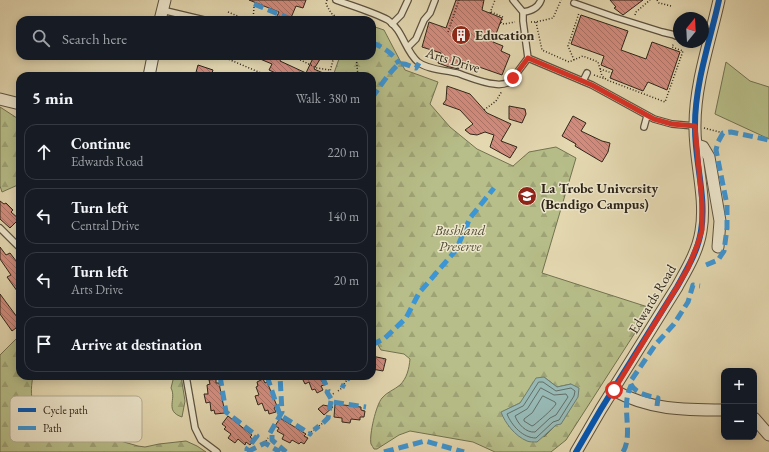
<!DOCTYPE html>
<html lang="en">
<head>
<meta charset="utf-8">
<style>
	:root { --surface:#171b24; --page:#20242c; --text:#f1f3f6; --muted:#9ea1a6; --line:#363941 }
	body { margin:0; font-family:"EB Garamond",serif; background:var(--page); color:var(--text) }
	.controls { position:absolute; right:12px; bottom:12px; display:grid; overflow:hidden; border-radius:8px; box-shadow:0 2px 10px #0003 }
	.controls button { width:36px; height:36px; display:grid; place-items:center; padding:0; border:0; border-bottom:1px solid var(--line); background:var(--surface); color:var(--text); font:20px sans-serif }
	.compass { position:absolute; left:673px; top:12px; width:36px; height:36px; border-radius:50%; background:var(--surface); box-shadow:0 2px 10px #0003; rotate:18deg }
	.stop { position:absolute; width:12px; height:12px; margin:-9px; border:3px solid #d93025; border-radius:50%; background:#fff }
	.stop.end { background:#d93025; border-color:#fff; box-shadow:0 1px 4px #0008 }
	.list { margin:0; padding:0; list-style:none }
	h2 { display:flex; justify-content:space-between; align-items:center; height:52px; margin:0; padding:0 16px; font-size:17px }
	h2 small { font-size:13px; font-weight:400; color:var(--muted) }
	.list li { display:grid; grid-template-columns:26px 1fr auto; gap:12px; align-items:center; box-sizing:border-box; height:56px; margin:0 8px 8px; padding:0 8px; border:1px solid var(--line); border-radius:12px }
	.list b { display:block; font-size:15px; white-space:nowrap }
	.list p { margin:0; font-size:13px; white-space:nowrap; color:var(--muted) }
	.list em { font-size:13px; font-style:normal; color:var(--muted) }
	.icon { flex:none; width:22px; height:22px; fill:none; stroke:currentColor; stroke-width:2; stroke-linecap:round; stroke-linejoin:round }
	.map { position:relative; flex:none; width:769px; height:452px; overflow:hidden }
	.search { position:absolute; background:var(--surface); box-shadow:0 2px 10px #0003; left:16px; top:16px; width:360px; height:44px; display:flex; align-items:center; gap:10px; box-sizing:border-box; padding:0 14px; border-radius:12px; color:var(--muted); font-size:15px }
	.panel { position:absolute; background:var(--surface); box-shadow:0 2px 10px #0003; left:16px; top:72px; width:360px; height:308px; border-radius:12px }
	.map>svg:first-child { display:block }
	.green { fill:#b7be89; stroke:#727251 }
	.forest { fill:url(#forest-firs); stroke:#727251; fill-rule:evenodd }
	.water { fill:#97b8b3; stroke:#6d7d75 }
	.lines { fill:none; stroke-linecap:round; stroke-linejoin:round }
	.shore { stroke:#626e66; stroke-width:1 }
	.building { fill:url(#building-back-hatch); stroke:#2e2519 }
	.service-casing { stroke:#5c523f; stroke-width:8 }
	.minor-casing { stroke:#5c523f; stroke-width:13 }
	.path { stroke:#2e2519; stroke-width:1.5; stroke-dasharray:1 2; stroke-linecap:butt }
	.service { stroke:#ede6cc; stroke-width:5.5 }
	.minor { stroke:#ede6cc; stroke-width:11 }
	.quiet { stroke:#3c95d4; stroke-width:5; stroke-dasharray:10 5; stroke-linecap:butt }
	.cycleway-casing { stroke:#ede6cc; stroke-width:8 }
	.cycleway { stroke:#0057b8; stroke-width:6 }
	.route { stroke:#d93025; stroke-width:5 }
	.labels { text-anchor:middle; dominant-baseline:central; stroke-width:3; stroke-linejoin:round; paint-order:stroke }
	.poi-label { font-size:14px; font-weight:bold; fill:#2e2519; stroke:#ede6cc; text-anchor:start }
	.street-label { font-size:14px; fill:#2e2519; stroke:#ede6cc }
	.park-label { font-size:14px; font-style:italic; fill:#504b35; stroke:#ede6cc }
	.key { fill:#ede6cc; stroke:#b4ac96; stroke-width:1 }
	.key-label { font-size:11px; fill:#2e2519 }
</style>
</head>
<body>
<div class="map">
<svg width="769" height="452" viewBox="0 0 769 452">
	<defs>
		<pattern id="forest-firs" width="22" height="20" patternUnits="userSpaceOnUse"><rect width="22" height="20" fill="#b7be89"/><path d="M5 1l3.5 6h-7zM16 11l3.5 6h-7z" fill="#9ea376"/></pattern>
		<pattern id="building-back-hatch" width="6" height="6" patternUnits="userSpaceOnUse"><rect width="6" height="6" fill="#d28c7e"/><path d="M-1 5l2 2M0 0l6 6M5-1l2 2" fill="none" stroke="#ab7266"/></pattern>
	</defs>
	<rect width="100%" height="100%" fill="#e4d8b1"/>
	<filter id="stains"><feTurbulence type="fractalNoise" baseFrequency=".005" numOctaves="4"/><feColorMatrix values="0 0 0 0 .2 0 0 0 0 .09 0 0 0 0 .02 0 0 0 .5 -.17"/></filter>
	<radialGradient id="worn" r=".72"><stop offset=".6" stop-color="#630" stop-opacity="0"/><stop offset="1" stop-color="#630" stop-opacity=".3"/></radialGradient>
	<polygon class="green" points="726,62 750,81 769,87 769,139 715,114"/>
	<g class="forest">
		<path d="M372,26L384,30L405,70L438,82L430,104L450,127L477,149L513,166L529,152L556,147L576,158L542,273L651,308L566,440L551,452H495L473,442L410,431L399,435L377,449H374C373,447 372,446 371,444C369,435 376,405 382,398C387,392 394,390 400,385C407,378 409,369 410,359L404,354L381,350L372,335V76H333L340,56H372ZM544,377L557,387L571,384L556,425L544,437L502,412L520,403Z"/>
		<polygon points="0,107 20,120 20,184 2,192 0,186"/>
		<path d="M20,335V376H33C28,403 34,413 60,424L138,446L145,447L159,444L186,441L197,446L206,452H0V355Z"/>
		<path d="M174,376H181L185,401L182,417C164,411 177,399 171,388Z"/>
	</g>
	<path class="water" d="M544,377L557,387L571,384L579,388L578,397L561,424L556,425L537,442C534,442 529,442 527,441C515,436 505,423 501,412L520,403L536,378Z"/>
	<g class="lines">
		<g class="shore">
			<path d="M539,382H543L556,391L571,388L575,391L574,396L559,420L553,422L536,438C523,438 512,426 507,414L523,406Z"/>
			<path d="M541,388L554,395L566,394L568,397L556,415L550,418L535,432C526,433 518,424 515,416L527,409Z"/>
			<path d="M543,396L555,402L556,404C551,411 541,419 534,425L532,426L524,421V419L532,413Z"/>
		</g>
	</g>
	<g class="building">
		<polygon points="249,0 306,0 303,8 296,6 290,20 275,20 279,12"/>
		<polygon points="456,0 484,0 482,10 502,18 493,42 503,46 501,51 510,55 502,75 462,61 459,69 449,67 438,63 441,53 422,47 429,22 446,28"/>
		<polygon points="610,0 643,0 623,15 614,8 616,7"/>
		<polygon points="581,15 628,31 621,50 646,59 652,42 680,52 667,90 648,82 643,91 610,78 613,70 601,65 604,56 571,44"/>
		<polygon points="253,56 282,56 280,61 306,73 314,56 322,56 314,69 330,76 282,76 269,70 272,64"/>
		<polygon points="198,65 213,70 211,76 195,76"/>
		<polygon points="447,86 470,94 487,113 511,124 501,141 517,147 510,158 490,147 494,135 485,132 477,135 470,134 465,130 473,124 460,110 443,104 446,100"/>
		<polygon points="509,106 525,109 526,114 522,123 509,119"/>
		<polygon points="573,116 586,123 581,131 602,141 610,143 608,152 602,162 575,146 576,144 562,136"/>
		<polygon points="0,201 4,204 6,203 13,210 11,212 19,219 10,228 0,219"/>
		<polygon points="0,247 6,255 10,253 20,266 20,268 17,270 20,275 20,295 7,277 11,275 0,259"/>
		<polygon points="0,294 20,321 20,325 12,331 0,314"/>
		<polygon points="372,356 386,359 383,371 372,369"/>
		<polygon points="301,376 323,376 320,377 324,385 321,386 323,390 317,393 315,389 312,390 309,382 305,384"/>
		<polygon points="216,379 216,383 219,383 225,413 215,414 214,410 211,411 210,402 206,403 204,394 208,394 207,385 210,384 209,380"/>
		<polygon points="263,379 265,383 267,382 277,406 274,408 276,412 269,414 268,410 265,411 262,403 258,405 255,396 259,395 256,387 258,386 257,382"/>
		<polygon points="335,404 361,407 361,410 365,411 364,417 360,417 360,420 351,419 350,423 342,422 342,418 334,417"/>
		<polygon points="323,405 333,407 324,415 318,409"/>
		<polygon points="228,416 252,435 250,437 254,440 250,445 246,442 245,445 238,439 235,443 228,438 231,434 224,429 226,427 222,424"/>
		<polygon points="280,418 306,434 304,436 308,438 304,444 301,442 299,444 292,440 290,443 282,439 284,435 277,431 279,428 275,426"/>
	</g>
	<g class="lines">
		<g class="service-casing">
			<g id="service">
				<path d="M336,0C352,6 373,12 388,20C403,30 405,51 418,62C428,70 445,70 457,73C469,77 482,83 495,84C500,85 505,84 510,82L528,58"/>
				<polyline points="513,0 523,12 523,21 528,58"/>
				<polyline points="574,3 614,17 662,32 679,36"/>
				<polyline points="162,10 204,20"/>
				<path d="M523,12C532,11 538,8 541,0"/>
				<polyline points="392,24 401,15 408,0"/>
				<polyline points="676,36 678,28"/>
				<polyline points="408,47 416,39 424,20 430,13 435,0"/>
				<polyline points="528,58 592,85 654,119 672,124 695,126"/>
				<polyline points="583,81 587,73"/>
				<polyline points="644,127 647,116"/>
				<polyline points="0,228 20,248"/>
				<polyline points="186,376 195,428 201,440 217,452"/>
			</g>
		</g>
		<g class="minor-casing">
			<g id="minor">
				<polyline points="160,20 165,0"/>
				<polyline points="149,76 153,56"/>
				<polyline points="0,99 20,104"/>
				<polyline points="697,145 703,147 709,157 720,221 718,247"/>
				<path d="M613,390C650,410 683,410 724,410"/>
				<polyline points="754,418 769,435"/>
				<path d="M576,452L601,409L677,287C687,269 698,251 701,231C707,197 694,159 695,125C695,83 710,41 719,0"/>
			</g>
		</g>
		<g class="path">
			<polyline points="327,0 326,4 331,13 340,20"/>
			<polyline points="657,0 659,3 671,6"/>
			<polyline points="228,12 247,20"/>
			<polyline points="491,12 503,17 501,23"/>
			<polyline points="490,13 495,0"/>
			<polyline points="635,15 636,12 650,0"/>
			<polyline points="253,20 254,7"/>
			<polyline points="531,22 536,22 553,18 561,0"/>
			<polyline points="536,22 542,50 569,62 583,56 598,62 602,76 607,80 665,102 683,51 672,47 674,43"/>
			<polyline points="500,23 504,24 515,22"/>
			<polyline points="448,32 459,0"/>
			<polyline points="224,56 228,59 268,76"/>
			<polyline points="292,56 317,68 330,70"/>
			<polyline points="356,56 358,76"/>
			<polyline points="574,60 568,46 579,13"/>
			<polyline points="600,69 612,73"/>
			<polyline points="594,75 605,79"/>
			<polyline points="329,76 334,56"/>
			<polyline points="484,110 496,101 502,91"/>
			<polyline points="704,128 723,133"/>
			<polyline points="344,384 347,380"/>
			<polyline points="338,391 342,388"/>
			<polyline points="330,395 335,393"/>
			<polyline points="319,426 323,423"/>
			<polyline points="311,432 314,430"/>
			<polyline points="266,441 268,438"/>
		</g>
		<use href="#service" class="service"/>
		<use href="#minor" class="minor"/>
		<g class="quiet">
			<polyline points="254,4 293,20"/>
			<polyline points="333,20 335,16"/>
			<path d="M372,43C382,46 394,54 399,64"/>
			<path d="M372,98C376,92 395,64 400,64C406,63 411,67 416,68L419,63"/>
			<polyline points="706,265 718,260 724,251 727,228 727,205 716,150 718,142 723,133 731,132 769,140"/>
			<polyline points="372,345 385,338 406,318 419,293 456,250 470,218 494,188"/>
			<polyline points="220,376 226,412 257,436 247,449 247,451"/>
			<polyline points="267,376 280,415 310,434 311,432"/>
			<polyline points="322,376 328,390 327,392 333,402 366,407"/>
			<polyline points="347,380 350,376"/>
			<polyline points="342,388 344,384"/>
			<path d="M657,406L658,398C648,396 633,393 630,382L656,344L674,324L688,302L693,285L700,286"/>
			<polyline points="323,423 328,418 331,401"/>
			<polyline points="314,430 319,426"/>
			<polyline points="270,433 282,412 280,376"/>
			<polyline points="272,435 272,440 286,452"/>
			<polyline points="247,452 265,443 280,452"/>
			<polyline points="384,452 425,441 464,452"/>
			<path d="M623,452C634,433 620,406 631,386"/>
		</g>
		<g class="cycleway-casing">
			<path id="cycleway" d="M576,452L601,409L677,287C687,269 698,251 701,231C707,197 694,159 695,125C695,83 710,41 719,0"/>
		</g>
		<use href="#cycleway" class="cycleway"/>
	</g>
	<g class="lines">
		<polyline class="route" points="513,78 528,58 592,85 654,119 672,124 695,126 702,203 702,230 698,243 688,268 677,287 614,390"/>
	</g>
	<defs>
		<g id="building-disc" transform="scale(1)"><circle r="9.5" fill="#8f2418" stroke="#ede6cc"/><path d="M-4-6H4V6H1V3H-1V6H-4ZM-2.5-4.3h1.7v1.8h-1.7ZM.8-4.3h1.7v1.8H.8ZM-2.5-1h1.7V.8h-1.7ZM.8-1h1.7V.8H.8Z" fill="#fff"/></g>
		<g id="university-disc" transform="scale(1)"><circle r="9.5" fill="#8f2418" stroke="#ede6cc"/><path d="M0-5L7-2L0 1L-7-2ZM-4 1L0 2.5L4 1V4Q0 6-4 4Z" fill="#fff"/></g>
	</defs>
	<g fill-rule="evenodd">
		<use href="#building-disc" x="461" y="35"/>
		<use href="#university-disc" x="527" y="196"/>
	</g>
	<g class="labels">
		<g class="poi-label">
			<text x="475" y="35">Education</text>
			<text x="541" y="188">La Trobe University<tspan x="541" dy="16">(Bendigo Campus)</tspan></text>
		</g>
		<g class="street-label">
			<text transform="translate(453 60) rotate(17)">Arts Drive</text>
			<text transform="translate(652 299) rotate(-59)">Edwards Road</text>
		</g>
		<g class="park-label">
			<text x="460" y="230">Bushland<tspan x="460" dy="16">Preserve</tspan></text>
		</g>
	</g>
	<rect x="10" y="396" width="132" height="46" rx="6" class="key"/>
	<rect x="18" y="408" width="18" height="4" fill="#0057b8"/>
	<rect x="18" y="426" width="18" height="4" fill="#3c95d4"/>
	<g class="key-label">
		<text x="43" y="414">Cycle path</text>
		<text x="43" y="432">Path</text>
	</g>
	<rect width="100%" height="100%" filter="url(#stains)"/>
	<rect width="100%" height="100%" fill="url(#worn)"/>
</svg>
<div class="controls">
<button>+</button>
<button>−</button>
</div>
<svg class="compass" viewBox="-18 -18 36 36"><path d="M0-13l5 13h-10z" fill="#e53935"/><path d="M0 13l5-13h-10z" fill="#9ea1a6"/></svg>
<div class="stop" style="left:614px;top:390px"></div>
<div class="stop end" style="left:513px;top:78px"></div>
<div class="search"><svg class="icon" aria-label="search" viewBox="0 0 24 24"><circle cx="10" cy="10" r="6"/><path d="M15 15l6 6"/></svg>Search here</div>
<section class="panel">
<h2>5 min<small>Walk · 380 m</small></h2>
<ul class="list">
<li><svg class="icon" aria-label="ahead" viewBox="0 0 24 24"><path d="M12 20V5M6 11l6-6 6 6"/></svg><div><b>Continue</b><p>Edwards Road</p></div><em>220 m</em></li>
<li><svg class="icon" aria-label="left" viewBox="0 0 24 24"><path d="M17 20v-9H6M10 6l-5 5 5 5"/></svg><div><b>Turn left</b><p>Central Drive</p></div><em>140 m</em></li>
<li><svg class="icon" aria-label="left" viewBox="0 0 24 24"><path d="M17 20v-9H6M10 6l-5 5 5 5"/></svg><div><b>Turn left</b><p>Arts Drive</p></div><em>20 m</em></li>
<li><svg class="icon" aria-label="arrive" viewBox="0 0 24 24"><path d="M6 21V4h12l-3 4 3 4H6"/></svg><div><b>Arrive at destination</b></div></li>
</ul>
</section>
</div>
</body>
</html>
